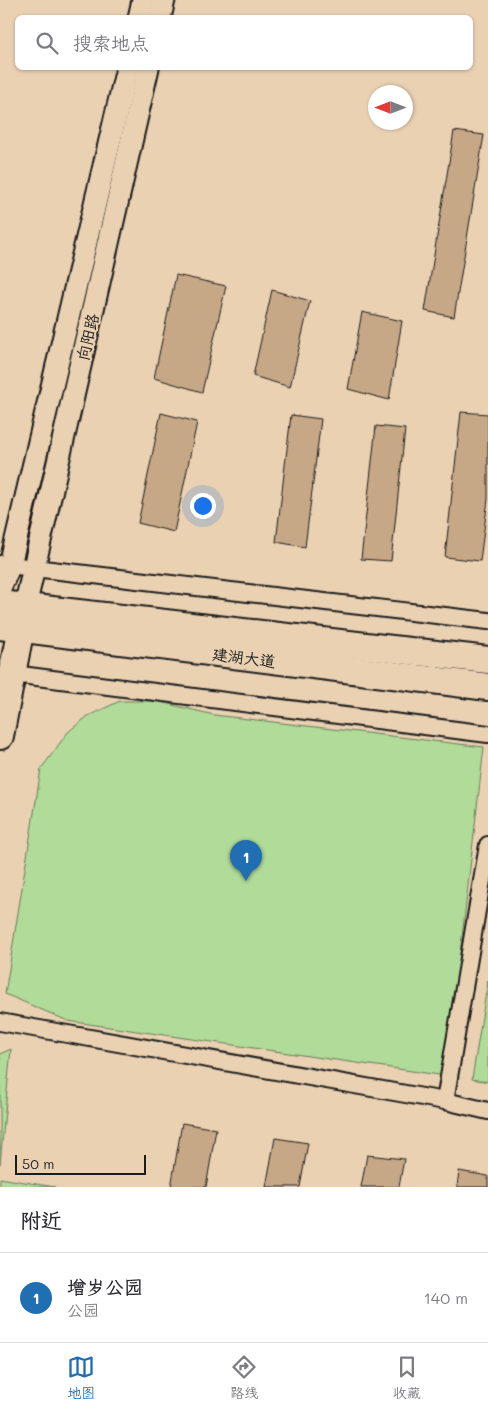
<!DOCTYPE html>
<html lang="zh">
<head>
<meta charset="utf-8">
<style>
	:root { --surface:#fff; --page:#f7f7f7; --text:#2b2b33; --muted:#7c7c81; --line:#e1e1e2; --accent:#1f6fb2 }
	body { margin:0; font-family:Mali,"LXGW WenKai TC",sans-serif; background:var(--page); color:var(--text) }
	.compass { position:absolute; left:368px; top:85px; width:45px; height:45px; border-radius:50%; background:var(--surface); box-shadow:0 1px 4px #0004; rotate:270deg }
	.scale { position:absolute; left:15px; bottom:12px; width:131px; box-sizing:border-box; padding-left:5px; border:2px solid #1c1c1c; border-top:0; font-size:14px; line-height:18px; white-space:nowrap; color:#1c1c1c; -webkit-text-stroke:4px #ead1b2; paint-order:stroke }
	.you { position:absolute; left:202px; top:505px; width:18px; height:18px; margin:-12px; border:4px solid #fff; border-radius:50%; background:#1a73e8; box-shadow:0 0 0 8px #1a73e833 }
	.badge { display:grid; place-items:center; width:32px; height:32px; border-radius:50%; background:var(--accent); color:#fff; font-size:16px; font-weight:700 }
	.pin { position:absolute; translate:-50% -41px; filter:drop-shadow(0 1px 2px #0008) }
	.pin::after { content:''; position:absolute; top:26px; width:18px; height:15px; background:inherit; clip-path:polygon(0 0,100% 0,50% 100%) }
	.list { margin:0; padding:0; list-style:none }
	h2 { display:flex; justify-content:space-between; align-items:center; height:65px; margin:0; padding:0 20px; font-size:21px }
	h2 small { font-size:16px; font-weight:400; color:var(--muted) }
	.list li { display:grid; grid-template-columns:32px 1fr auto; gap:15px; align-items:center; box-sizing:border-box; height:90px; padding:0 20px; border-top:1px solid var(--line) }
	.list b { display:block; font-size:19px; white-space:nowrap }
	.list p { margin:0; font-size:16px; white-space:nowrap; color:var(--muted) }
	.list em { font-size:16px; font-style:normal; color:var(--muted) }
	.icon { flex:none; width:28px; height:28px; fill:none; stroke:currentColor; stroke-width:2; stroke-linecap:round; stroke-linejoin:round }
	.map { position:relative; flex:none; width:488px; height:1187px; overflow:hidden }
	.search { position:absolute; background:var(--surface); box-shadow:0 1px 4px #0004; left:15px; right:15px; top:15px; height:55px; display:flex; align-items:center; gap:12px; box-sizing:border-box; padding:0 18px; border-radius:8px; color:var(--muted); font-size:19px }
	.sheet { height:155px; background:var(--surface) }
	nav { display:flex; justify-content:space-around; align-items:center; box-sizing:border-box; height:70px; border-top:1px solid var(--line); background:var(--surface); font-size:14px; color:var(--muted) }
	nav a { display:grid; justify-items:center; gap:2px }
	nav .on { color:var(--accent) }
	.map>svg:first-child { display:block }
	.green { fill:#b0db98; stroke:#667c5a }
	.building { fill:#c6a887; stroke:#1c1c1c }
	.lines { fill:none; stroke-linecap:round; stroke-linejoin:round }
	.minor-casing { stroke:#1c1c1c; stroke-width:20 }
	.tertiary-casing { stroke:#1c1c1c; stroke-width:25 }
	.primary-casing { stroke:#1c1c1c; stroke-width:30 }
	.minor { stroke:#ead1b2; stroke-width:16 }
	.tertiary { stroke:#ead1b2; stroke-width:21 }
	.primary { stroke:#ead1b2; stroke-width:26 }
	.labels { text-anchor:middle; dominant-baseline:central; stroke-width:4; stroke-linejoin:round; paint-order:stroke }
	.street-label { font-size:16px; fill:#1c1c1c; stroke:#ead1b2 }
</style>
</head>
<body>
<div class="map">
<svg width="488" height="1187" viewBox="0 0 488 1187">
	<rect width="100%" height="100%" fill="#ead1b2"/>
	<filter id="ink" filterUnits="userSpaceOnUse"><feTurbulence type="fractalNoise" baseFrequency=".02" numOctaves="2"/><feDisplacementMap in="SourceGraphic" scale="10" xChannelSelector="R" yChannelSelector="G"/><feConvolveMatrix kernelMatrix="1 2 1 2 8 2 1 2 1" color-interpolation-filters="sRGB"/></filter>
	<g filter="url(#ink)">
		<g class="green">
			<polygon points="120,701 156,701 214,715 484,747 446,1076 68,1021 5,994 41,769 68,732 88,716"/>
			<polygon points="488,980 488,1082 472,1079"/>
			<polygon points="11,1049 0,1164 0,1054"/>
			<polygon points="0,1178 55,1187 0,1187"/>
		</g>
		<g class="building">
			<polygon points="454,131 484,135 454,317 425,311"/>
			<polygon points="176,275 226,286 202,392 154,378"/>
			<polygon points="272,290 310,301 290,387 253,376"/>
			<polygon points="362,312 402,321 389,400 348,389"/>
			<polygon points="461,412 488,414 488,499 480,561 445,557"/>
			<polygon points="161,413 197,422 174,532 138,523"/>
			<polygon points="291,415 321,419 305,547 276,542"/>
			<polygon points="376,426 405,429 391,561 361,559"/>
			<polygon points="182,1123 216,1129 206,1187 171,1187"/>
			<polygon points="275,1138 308,1143 300,1187 266,1187"/>
			<polygon points="367,1155 404,1159 399,1187 361,1187"/>
			<polygon points="459,1171 488,1176 488,1187 457,1187"/>
		</g>
		<g class="lines">
			<g class="minor-casing">
				<g id="minor">
					<polyline points="0,564 488,621"/>
					<polyline points="5,673 488,734"/>
					<polyline points="0,1022 445,1101 488,1111"/>
					<polyline points="445,1101 488,845"/>
				</g>
			</g>
			<g class="tertiary-casing">
				<g id="tertiary">
					<polyline points="139,18 143,0"/>
					<polyline points="160,18 164,0"/>
					<polyline points="0,588 10,565 127,68"/>
					<polyline points="25,607 148,68"/>
				</g>
			</g>
			<g class="primary-casing">
				<g id="primary">
					<polyline points="0,604 488,660"/>
					<polyline points="0,626 488,687"/>
					<polyline points="0,736 24,612"/>
				</g>
			</g>
			<use href="#minor" class="minor"/>
			<use href="#tertiary" class="tertiary"/>
			<use href="#primary" class="primary"/>
		</g>
	</g>
	<g class="labels">
		<g class="street-label">
			<text transform="translate(87 337) rotate(-77)">向阳路</text>
			<text transform="translate(244 657) rotate(7)">建湖大道</text>
		</g>
	</g>
</svg>
<svg class="compass" viewBox="-18 -18 36 36"><path d="M0-13l5 13h-10z" fill="#e53935"/><path d="M0 13l5-13h-10z" fill="#7c7c81"/></svg>
<div class="scale">50 m</div>
<div class="you"></div>
<div class="pin badge" style="left:246px;top:881px">1</div>
<div class="search"><svg class="icon" aria-label="search" viewBox="0 0 24 24"><circle cx="10" cy="10" r="6"/><path d="M15 15l6 6"/></svg>搜索地点</div>
</div>
<section class="sheet">
<h2>附近<small></small></h2>
<ul class="list">
<li><span class="badge">1</span><div><b>增岁公园</b><p>公园</p></div><em>140 m</em></li>
</ul>
</section>
<nav>
<a class="on"><svg class="icon" aria-label="map" viewBox="0 0 24 24"><path d="M3 6l6-2 6 2 6-2v14l-6 2-6-2-6 2zM9 4v14M15 6v14"/></svg>地图</a>
<a><svg class="icon" aria-label="directions" viewBox="0 0 24 24"><path d="M12 3l9 9-9 9-9-9zM9 14v-3h6M13 9l2 2-2 2"/></svg>路线</a>
<a><svg class="icon" aria-label="saved" viewBox="0 0 24 24"><path d="M7 4h10v16l-5-4-5 4z"/></svg>收藏</a>
</nav>
</body>
</html>
